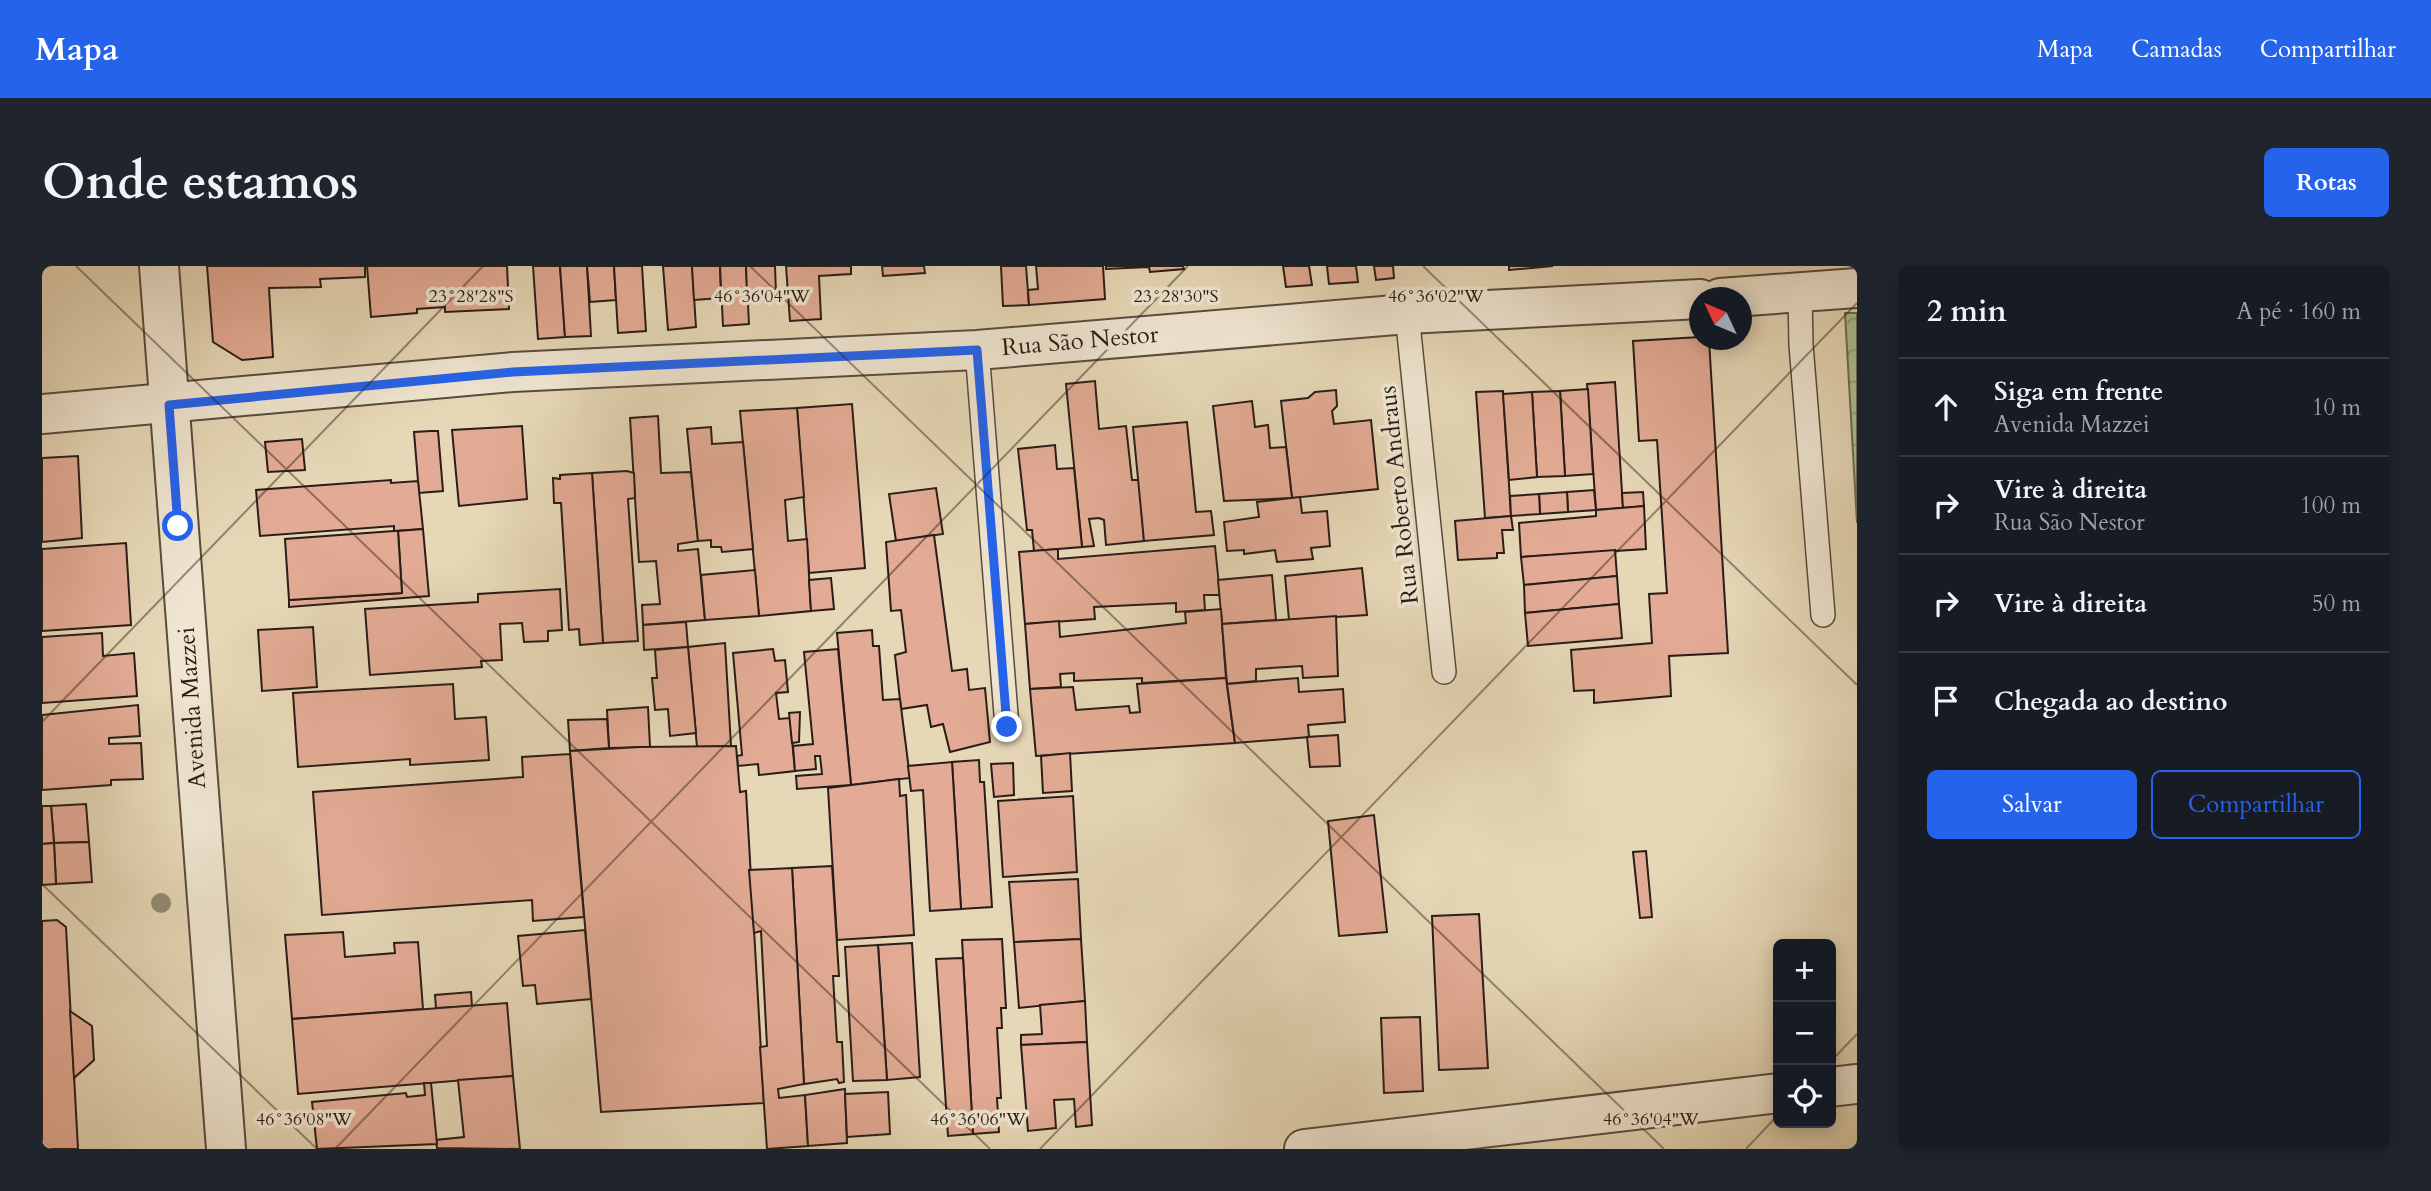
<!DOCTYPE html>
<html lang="pt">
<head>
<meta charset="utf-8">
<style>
	:root { --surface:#171b24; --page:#20242c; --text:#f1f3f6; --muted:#9ea1a6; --line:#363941; --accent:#2563eb }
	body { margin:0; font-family:Cardo,serif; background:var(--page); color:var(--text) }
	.controls { position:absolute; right:21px; bottom:21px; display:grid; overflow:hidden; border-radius:10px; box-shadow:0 4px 18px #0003 }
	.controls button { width:63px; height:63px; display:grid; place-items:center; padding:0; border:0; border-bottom:2px solid var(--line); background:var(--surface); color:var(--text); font:35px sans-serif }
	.compass { position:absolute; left:1647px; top:21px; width:63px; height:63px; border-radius:50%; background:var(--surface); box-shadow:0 4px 18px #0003; rotate:314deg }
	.stop { position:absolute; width:21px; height:21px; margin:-16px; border:5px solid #2563eb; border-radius:50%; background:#fff }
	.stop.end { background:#2563eb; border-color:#fff; box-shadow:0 2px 7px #0008 }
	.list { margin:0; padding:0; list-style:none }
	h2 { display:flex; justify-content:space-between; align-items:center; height:91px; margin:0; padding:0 28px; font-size:30px }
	h2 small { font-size:23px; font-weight:400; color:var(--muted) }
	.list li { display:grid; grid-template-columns:46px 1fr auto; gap:21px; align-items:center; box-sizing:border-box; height:98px; padding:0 28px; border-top:2px solid var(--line) }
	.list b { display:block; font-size:26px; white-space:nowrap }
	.list p { margin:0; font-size:23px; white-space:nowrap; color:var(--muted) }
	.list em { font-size:23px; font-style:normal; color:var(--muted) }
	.actions { display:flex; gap:14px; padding:21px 28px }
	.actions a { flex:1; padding:16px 0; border:2px solid var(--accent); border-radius:10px; text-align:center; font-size:24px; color:var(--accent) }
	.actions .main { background:var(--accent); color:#fff }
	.icon { flex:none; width:38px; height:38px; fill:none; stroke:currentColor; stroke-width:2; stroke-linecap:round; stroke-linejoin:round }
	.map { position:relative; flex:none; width:1815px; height:883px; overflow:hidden; border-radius:10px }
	header { display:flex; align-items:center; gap:42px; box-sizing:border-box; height:98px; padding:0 35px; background:var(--accent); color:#fff }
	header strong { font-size:33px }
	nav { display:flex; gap:38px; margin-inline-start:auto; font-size:24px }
	.intro { display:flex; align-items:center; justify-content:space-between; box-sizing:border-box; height:168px; padding:0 42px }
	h1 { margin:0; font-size:49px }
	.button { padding:18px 32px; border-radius:10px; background:var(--accent); color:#fff; font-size:24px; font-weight:700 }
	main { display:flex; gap:42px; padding:0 42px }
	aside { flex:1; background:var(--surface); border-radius:10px; box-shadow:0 4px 18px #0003 }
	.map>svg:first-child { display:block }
	.park { fill:url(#park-crowns); stroke:#6c6e54; stroke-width:2 }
	.building { fill:#e3ab95; stroke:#291d17; stroke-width:2 }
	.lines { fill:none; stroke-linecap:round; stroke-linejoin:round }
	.service-casing { stroke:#584c3f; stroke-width:26 }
	.minor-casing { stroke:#584c3f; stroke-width:42 }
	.tertiary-casing { stroke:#584c3f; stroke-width:42 }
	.service { stroke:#efe5d0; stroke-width:23 }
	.minor { stroke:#efe5d0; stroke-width:38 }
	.tertiary { stroke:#efe5d0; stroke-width:38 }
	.tree { fill:#948c73 }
	.route { stroke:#2563eb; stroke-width:9 }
	.ticks { fill:none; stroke:#291d17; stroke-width:2; stroke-opacity:0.45 }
	.labels { text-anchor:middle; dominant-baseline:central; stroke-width:7; stroke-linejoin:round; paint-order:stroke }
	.street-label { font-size:24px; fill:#291d17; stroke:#efe5d0 }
	.ticks-label { font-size:18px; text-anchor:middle; fill:#291d17; stroke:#efe5d0; stroke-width:7; stroke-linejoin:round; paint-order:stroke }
</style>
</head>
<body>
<header>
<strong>Mapa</strong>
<nav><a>Mapa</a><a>Camadas</a><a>Compartilhar</a></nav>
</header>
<div class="intro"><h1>Onde estamos</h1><a class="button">Rotas</a></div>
<main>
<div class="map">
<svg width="1815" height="883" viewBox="0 0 1815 883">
	<defs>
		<pattern id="park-crowns" width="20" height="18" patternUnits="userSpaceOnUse" patternTransform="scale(1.75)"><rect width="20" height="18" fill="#afbf92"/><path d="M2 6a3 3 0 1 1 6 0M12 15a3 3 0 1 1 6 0" fill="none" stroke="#8e9b76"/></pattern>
	</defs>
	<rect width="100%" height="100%" fill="#e6d7b6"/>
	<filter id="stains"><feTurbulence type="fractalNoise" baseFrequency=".00286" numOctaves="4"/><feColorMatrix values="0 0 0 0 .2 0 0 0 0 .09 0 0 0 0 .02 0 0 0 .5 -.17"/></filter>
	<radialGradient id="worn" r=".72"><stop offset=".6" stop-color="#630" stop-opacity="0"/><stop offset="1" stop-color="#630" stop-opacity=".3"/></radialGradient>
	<polygon class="park" points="1815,47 1815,257 1803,47"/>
	<g class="building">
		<polygon points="165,0 323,0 323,11 278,13 279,21 227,22 231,91 200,94 171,76"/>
		<polygon points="325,0 465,0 467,43 403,46 403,41 375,43 375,47 329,51"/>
		<polygon points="491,0 518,0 523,71 496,73"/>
		<polygon points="518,0 545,0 549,70 523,71"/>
		<polygon points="545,0 572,0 574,34 548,36"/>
		<polygon points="572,0 600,0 604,65 576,67"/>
		<polygon points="621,0 650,0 654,61 626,64"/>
		<polygon points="650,0 678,0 679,32 652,34"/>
		<polygon points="678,0 704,0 707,58 681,60"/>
		<polygon points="704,0 733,0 734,28 705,29"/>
		<polygon points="744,0 809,0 809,8 777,10 779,53 748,55"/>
		<polygon points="840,0 882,0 883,7 841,10"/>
		<polygon points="959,0 984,0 987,39 961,40"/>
		<polygon points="994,0 1061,0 1063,33 987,39 986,24 996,23"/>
		<polygon points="1064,0 1141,0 1142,3 1108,6 1107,1 1064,3"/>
		<polygon points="1241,0 1267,0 1270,19 1244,21"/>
		<polygon points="1285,0 1314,0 1316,16 1287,18"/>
		<polygon points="1332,0 1351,0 1352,12 1334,14"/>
		<polygon points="1467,0 1511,0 1467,4"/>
		<polygon points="1658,71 1667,74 1686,387 1627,390 1629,430 1552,437 1552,424 1532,425 1529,384 1610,377 1607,328 1625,327 1615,174 1597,175 1591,75"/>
		<polygon points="1053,115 1057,163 1084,160 1090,214 1097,214 1102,275 1064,279 1062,254 1057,252 1047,253 1052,280 1040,281 1024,118"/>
		<polygon points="1573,116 1581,242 1554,244 1545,118"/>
		<polygon points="1546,123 1551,208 1523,210 1518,125"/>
		<polygon points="1294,124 1295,140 1290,145 1292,158 1329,154 1336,223 1250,232 1239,135 1266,132 1273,126"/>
		<polygon points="1461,125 1469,250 1443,252 1434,126"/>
		<polygon points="1518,125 1523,210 1495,211 1490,126"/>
		<polygon points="1490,126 1495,211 1467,214 1461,128"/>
		<polygon points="1210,135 1213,161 1226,159 1228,182 1244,181 1250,232 1182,235 1171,140"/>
		<polygon points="810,138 823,302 767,307 755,142"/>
		<polygon points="755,142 762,231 743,234 746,275 765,273 769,345 717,350 698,145"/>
		<polygon points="616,150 619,207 649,206 656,275 636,278 636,285 656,283 663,354 601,359 600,339 618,338 614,295 597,296 588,152"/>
		<polygon points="1145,156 1154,246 1169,245 1172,269 1102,275 1091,161"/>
		<polygon points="480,160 485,233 417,240 410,164"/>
		<polygon points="669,161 670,178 701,176 711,283 680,286 679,281 669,281 669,274 656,275 645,163"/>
		<polygon points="389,165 396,165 401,225 377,227 372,166"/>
		<polygon points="260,173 263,204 226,206 223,176"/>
		<polygon points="1013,179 1015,203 1032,202 1040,281 992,285 990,264 985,264 976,183"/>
		<polygon points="36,190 40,272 0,276 0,192"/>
		<polygon points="585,205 592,207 593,232 586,233 596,375 561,377 550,207"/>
		<polygon points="550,207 561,377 538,379 537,363 527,364 519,237 512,237 511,212 518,213 518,209"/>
		<polygon points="349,214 349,217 376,215 381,263 352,265 352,260 218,270 214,224"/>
		<polygon points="894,222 901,268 854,275 847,228"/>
		<polygon points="1552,224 1554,244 1526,246 1525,226"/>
		<polygon points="1525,226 1526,246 1498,248 1497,228"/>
		<polygon points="1601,226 1602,240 1581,242 1580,227"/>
		<polygon points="1497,228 1498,248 1469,250 1468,230"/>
		<polygon points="1258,231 1260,247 1285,245 1288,280 1269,282 1271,293 1235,296 1233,284 1202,288 1202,284 1185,285 1182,256 1217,251 1215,236"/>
		<polygon points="1602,240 1604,283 1479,291 1477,257 1554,250 1554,244"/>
		<polygon points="1469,250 1471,264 1460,264 1462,287 1455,287 1455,292 1416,294 1413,255"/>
		<polygon points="381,263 387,330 247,341 247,334 360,327 356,265"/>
		<polygon points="352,265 356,265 360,327 247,334 243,273"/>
		<polygon points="892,269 910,405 925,403 927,424 943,422 948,476 908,486 901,458 889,461 885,439 859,443 853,389 864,386 859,344 849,345 844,276"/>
		<polygon points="84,277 89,359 0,365 0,283"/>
		<polygon points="1173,280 1178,329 1162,329 1163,344 1134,346 1134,337 1052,341 1053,353 983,358 977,286 1016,283 1016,293"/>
		<polygon points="1573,284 1575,310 1482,319 1479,291"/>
		<polygon points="1320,302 1325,349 1247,354 1243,310"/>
		<polygon points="713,304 717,350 663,354 659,309"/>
		<polygon points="1230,309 1234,354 1180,358 1176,314"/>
		<polygon points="1575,310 1577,338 1483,347 1482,319"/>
		<polygon points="789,312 792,343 769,345 767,314"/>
		<polygon points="518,323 520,364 506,365 506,375 482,376 480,357 458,358 460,394 439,395 440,401 328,409 323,343 436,336 436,328"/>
		<polygon points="1577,338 1580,372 1486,380 1483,347"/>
		<polygon points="1179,343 1184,412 1100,417 1100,412 1032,415 1032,407 1018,408 1019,421 988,423 983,358 1017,355 1018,371 1144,357 1143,346"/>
		<polygon points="1294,350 1296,410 1261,412 1260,400 1214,403 1214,415 1185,418 1180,358"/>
		<polygon points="644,356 646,381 602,384 601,359"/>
		<polygon points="271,361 275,421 220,425 216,364"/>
		<polygon points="830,364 831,380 837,380 841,434 858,433 868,512 809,519 795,367"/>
		<polygon points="60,367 61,390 92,387 95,430 0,437 0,371"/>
		<polygon points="683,377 689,480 655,481 646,381"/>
		<polygon points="646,381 654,467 628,470 626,443 613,444 610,412 615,412 613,384"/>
		<polygon points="731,383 733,395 743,394 746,426 734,427 737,453 748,452 753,505 717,509 716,498 696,500 695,490 700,489 691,387"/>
		<polygon points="796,383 809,519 755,523 754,510 780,508 778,490 773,490 774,503 753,505 751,480 771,478 762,386"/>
		<polygon points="1184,412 1193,477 994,490 988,423 1031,421 1034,444 1087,440 1088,447 1098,446 1095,418"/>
		<polygon points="1256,412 1257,426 1301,423 1303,456 1266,459 1267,471 1193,477 1185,418"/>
		<polygon points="411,418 413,453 444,451 447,494 368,499 368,493 256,501 251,427"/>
		<polygon points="96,439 98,470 67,472 67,478 99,477 101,513 69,514 69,519 0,524 0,449"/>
		<polygon points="606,441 608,481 567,482 565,444"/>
		<polygon points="758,446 757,476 750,477 747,447"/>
		<polygon points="565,453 567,482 528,485 526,454"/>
		<polygon points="1296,469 1298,500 1268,501 1265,471"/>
		<polygon points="694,480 698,526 704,525 722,837 559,846 528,485 598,481"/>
		<polygon points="1028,487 1030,525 1001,527 999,490"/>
		<polygon points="528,488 542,651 491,655 490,634 280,649 271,526 481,511 480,491"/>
		<polygon points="937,494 938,516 942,516 950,641 919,643 910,496"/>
		<polygon points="910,496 919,643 888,645 881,524 869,525 866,500"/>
		<polygon points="971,497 972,529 952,531 949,498"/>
		<polygon points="857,513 858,530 864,529 872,669 795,674 786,522"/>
		<polygon points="1031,530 1035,606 961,611 956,535"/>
		<polygon points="44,538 47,576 12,577 9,540"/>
		<polygon points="0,540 9,540 12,577 0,578"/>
		<polygon points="1332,549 1345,666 1297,670 1286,555"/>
		<polygon points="47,576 50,616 14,618 12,577"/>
		<polygon points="12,577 14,618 0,619 0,578"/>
		<polygon points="1604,585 1610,651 1598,652 1591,586"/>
		<polygon points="790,600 797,710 791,710 795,776 800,776 802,816 797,817 795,813 762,818 750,602"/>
		<polygon points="750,602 762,818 736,823 737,832 763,829 766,880 725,883 718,781 725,780 719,665 712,667 707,604"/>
		<polygon points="1036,613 1039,673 972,676 967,616"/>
		<polygon points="1437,648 1446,802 1397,804 1390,650"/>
		<polygon points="15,654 24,661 36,883 0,883 0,655"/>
		<polygon points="543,664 549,733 495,738 493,719 481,720 476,670"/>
		<polygon points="301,666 303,691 353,687 352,677 376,676 381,743 250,753 243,669"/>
		<polygon points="960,673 964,742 959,742 960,762 955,762 959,832 955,832 957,866 931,868 920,674"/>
		<polygon points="1039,673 1043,735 977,742 972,676"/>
		<polygon points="870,677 878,811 845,814 836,679"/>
		<polygon points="836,679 845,814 811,815 803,681"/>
		<polygon points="921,692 931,868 906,870 894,693"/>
		<polygon points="429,726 430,740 394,742 393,729"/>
		<polygon points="1043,735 1045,776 979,779 979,769 1000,768 998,739"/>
		<polygon points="465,737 471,810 256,828 250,753"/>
		<polygon points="28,745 50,760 52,794 32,812"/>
		<polygon points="1378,751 1381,825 1342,827 1339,752"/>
		<polygon points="1045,776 1050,859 1034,861 1032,833 1012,834 1014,862 986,865 979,779"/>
		<polygon points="471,810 478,883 395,882 394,874 422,871 416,814"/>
		<polygon points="382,817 389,817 395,878 275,883 270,836 364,827 365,831 383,829"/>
		<polygon points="803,823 805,877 766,880 763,829"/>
		<polygon points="846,826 848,868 805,871 803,828"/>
	</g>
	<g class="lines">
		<g class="service-casing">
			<g id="service">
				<polyline points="1758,27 1759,79 1781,349"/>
				<polyline points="1365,48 1402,406"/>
				<polyline points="935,84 965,461"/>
			</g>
		</g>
		<g class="minor-casing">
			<g id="minor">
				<polyline points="1678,32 1815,22"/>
				<polyline points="0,148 471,106 935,84 1365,48 1658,33"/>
				<polyline points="1789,821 1813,818"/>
				<polyline points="1262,883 1736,827"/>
			</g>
		</g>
		<g class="tertiary-casing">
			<polyline id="tertiary" points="117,0 184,883"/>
		</g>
		<use href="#service" class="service"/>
		<use href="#minor" class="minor"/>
		<use href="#tertiary" class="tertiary"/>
	</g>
	<circle class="tree" cx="119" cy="637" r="10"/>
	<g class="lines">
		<polyline class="route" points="136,260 127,139 471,106 935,84 965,461"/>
	</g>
	<path class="ticks" d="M34,0L948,883M708,0L1622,883M1381,0L1815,419M0,456L441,0M0,618L275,883M1789,795L1815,768M293,883L1146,0M998,883L1815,37M1704,883L1736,849"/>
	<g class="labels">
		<g class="street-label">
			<text transform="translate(1038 75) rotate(-5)">Rua São Nestor</text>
			<text transform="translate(1357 229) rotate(-96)">Rua Roberto Andraus</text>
			<text transform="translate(150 442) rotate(-94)">Avenida Mazzei</text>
		</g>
	</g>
	<g class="ticks-label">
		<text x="720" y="36">46°36'04"W</text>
		<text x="1394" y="36">46°36'02"W</text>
		<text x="429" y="36">23°28'28"S</text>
		<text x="1134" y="36">23°28'30"S</text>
		<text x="262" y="859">46°36'08"W</text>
		<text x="936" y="859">46°36'06"W</text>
		<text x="1609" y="859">46°36'04"W</text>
	</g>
	<rect width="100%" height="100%" filter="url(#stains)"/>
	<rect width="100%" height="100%" fill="url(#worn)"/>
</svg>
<div class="controls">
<button>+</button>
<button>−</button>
<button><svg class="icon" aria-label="locate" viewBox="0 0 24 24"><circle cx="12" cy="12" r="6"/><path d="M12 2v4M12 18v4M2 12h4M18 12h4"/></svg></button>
</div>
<svg class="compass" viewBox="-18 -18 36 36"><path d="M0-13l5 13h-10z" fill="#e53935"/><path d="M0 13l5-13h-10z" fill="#9ea1a6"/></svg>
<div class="stop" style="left:136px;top:260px"></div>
<div class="stop end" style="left:965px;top:461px"></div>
</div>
<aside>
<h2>2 min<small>A pé · 160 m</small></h2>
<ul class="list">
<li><svg class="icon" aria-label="ahead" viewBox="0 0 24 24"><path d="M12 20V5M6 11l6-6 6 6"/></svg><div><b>Siga em frente</b><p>Avenida Mazzei</p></div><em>10 m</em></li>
<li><svg class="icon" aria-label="right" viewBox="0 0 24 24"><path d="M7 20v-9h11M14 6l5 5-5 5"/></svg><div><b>Vire à direita</b><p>Rua São Nestor</p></div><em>100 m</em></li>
<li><svg class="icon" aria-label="right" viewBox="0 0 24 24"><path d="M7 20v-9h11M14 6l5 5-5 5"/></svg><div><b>Vire à direita</b></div><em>50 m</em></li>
<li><svg class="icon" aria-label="arrive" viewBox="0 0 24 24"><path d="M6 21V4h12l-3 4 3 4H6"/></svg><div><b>Chegada ao destino</b></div></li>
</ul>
<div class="actions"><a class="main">Salvar</a><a>Compartilhar</a></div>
</aside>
</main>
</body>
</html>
